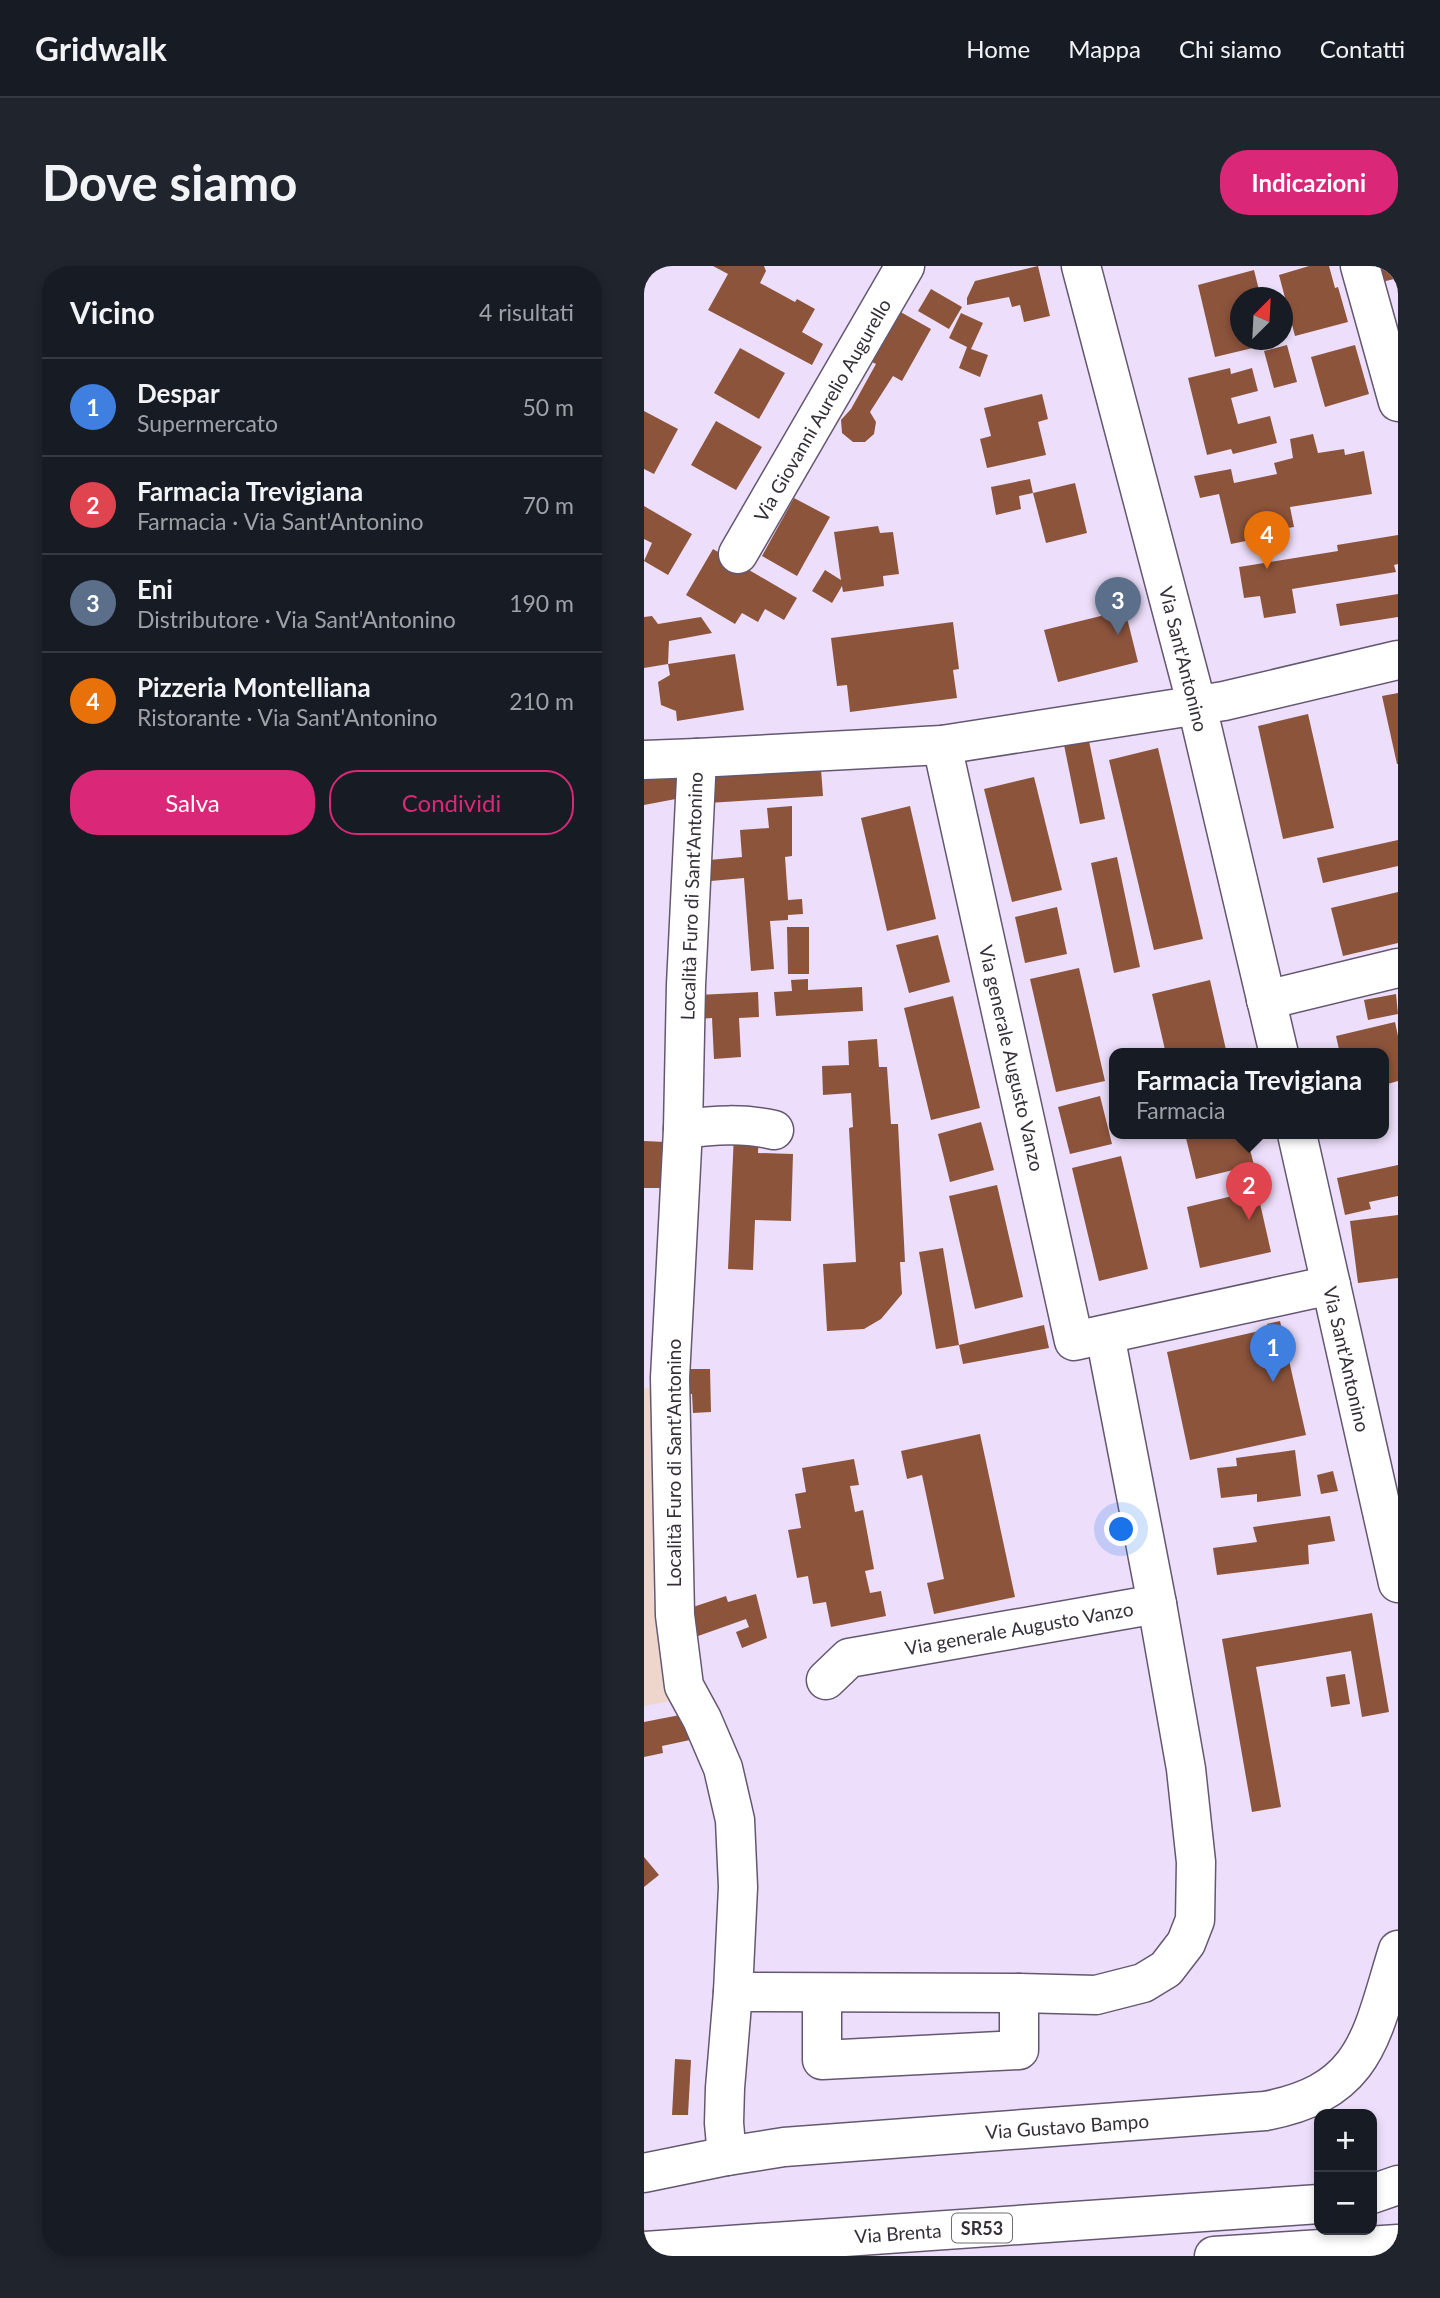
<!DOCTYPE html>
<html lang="it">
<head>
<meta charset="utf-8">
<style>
	:root { --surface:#171b24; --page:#20242c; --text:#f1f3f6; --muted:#9ea1a6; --line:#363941; --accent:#db2777 }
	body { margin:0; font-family:Lato,sans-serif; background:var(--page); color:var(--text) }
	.controls { position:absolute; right:21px; bottom:21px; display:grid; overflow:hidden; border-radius:14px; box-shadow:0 4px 10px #0003 }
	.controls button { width:63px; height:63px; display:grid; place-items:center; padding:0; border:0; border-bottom:2px solid var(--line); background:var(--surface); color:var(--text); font:35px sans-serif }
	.compass { position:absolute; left:586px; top:21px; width:63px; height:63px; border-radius:50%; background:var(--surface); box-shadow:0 4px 10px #0003; rotate:24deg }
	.you { position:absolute; left:478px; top:1264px; width:24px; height:24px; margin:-18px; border:5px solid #fff; border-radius:50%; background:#1a73e8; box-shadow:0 0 0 10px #1a73e833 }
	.badge { display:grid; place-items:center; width:46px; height:46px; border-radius:50%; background:var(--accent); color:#fff; font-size:23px; font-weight:700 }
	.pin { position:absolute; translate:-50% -58px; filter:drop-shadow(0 2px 4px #0008) }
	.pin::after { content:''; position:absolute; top:37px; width:24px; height:21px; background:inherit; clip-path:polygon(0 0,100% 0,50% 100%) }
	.popup { position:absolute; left:465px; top:782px; width:280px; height:91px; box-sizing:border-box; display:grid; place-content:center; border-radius:14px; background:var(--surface); filter:drop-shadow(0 2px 5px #0005); font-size:23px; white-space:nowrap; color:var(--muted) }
	.popup b { font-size:26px; color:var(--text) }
	.popup::after { content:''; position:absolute; left:50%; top:100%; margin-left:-14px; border:14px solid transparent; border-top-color:var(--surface) }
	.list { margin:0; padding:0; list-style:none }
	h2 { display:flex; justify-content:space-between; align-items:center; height:91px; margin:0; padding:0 28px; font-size:30px }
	h2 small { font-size:23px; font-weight:400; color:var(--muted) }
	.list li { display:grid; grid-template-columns:46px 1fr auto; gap:21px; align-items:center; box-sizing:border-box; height:98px; padding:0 28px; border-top:2px solid var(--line) }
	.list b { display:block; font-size:26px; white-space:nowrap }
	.list p { margin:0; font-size:23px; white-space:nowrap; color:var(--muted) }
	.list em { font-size:23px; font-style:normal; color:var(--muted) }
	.actions { display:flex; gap:14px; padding:21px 28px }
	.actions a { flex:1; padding:16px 0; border:2px solid var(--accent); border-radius:28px; text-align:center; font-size:24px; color:var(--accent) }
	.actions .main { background:var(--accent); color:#fff }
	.map { position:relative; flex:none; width:754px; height:1990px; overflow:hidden; border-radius:28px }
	header { display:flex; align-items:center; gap:42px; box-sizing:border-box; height:98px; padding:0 35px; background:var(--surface); border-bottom:2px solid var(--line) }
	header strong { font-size:33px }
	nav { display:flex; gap:38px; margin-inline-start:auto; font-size:24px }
	.intro { display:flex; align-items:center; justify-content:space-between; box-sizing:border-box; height:168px; padding:0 42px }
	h1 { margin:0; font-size:49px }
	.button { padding:18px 32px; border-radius:28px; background:var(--accent); color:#fff; font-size:24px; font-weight:700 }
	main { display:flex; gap:42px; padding:0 42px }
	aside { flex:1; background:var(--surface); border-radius:28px; box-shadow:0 4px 10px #0003 }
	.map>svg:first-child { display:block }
	.education { fill:#eed6cc }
	.building { fill:#8d543c }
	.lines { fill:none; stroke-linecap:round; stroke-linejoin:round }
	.minor-casing { stroke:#645870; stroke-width:41 }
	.highway-casing { stroke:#645870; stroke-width:41 }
	.minor { stroke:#fff; stroke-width:38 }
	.highway { stroke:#fff; stroke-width:38 }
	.labels { text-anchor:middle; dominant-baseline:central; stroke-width:7; stroke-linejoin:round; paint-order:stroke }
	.shield { fill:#fff; stroke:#716d74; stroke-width:2 }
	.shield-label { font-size:18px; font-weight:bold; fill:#342f39 }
	.street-label { font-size:19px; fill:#342f39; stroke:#fff }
</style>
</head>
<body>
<header>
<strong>Gridwalk</strong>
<nav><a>Home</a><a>Mappa</a><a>Chi siamo</a><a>Contatti</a></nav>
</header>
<div class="intro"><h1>Dove siamo</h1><a class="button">Indicazioni</a></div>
<main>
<aside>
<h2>Vicino<small>4 risultati</small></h2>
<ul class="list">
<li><span class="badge" style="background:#3f7fe0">1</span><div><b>Despar</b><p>Supermercato</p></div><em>50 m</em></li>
<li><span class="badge" style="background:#e0444e">2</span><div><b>Farmacia Trevigiana</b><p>Farmacia · Via Sant'Antonino</p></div><em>70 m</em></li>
<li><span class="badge" style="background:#5c6f8a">3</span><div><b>Eni</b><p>Distributore · Via Sant'Antonino</p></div><em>190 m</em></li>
<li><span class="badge" style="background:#e8710a">4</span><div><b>Pizzeria Montelliana</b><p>Ristorante · Via Sant'Antonino</p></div><em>210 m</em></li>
</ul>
<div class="actions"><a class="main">Salva</a><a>Condividi</a></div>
</aside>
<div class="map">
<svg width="754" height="1990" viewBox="0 0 754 1990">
	<rect width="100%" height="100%" fill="#eddffb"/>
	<polygon class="education" points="0,1122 14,1124 19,1315 9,1321 10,1341 20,1347 27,1435 0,1440"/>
	<g class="building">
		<polygon points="69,0 120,0 122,5 116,17 151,36 153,33 171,43 158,66 179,78 168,99 64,44 84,8"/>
		<polygon points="394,0 406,50 380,56 376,39 368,41 365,31 323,39 323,32 331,15"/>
		<polygon points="665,0 685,0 691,22 694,21 704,56 651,70 635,9"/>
		<polygon points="734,0 754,0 754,12 738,16"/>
		<polygon points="610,4 617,32 596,32 596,74 611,74 613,81 571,91 554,19"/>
		<polygon points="287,23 318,41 305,63 274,45"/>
		<polygon points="244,39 287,63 258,115 249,110 226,146 232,156 230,168 221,176 209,176 198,167 197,154 207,143 232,98 216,90"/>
		<polygon points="317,47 339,57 327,83 344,89 336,111 315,102 323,81 305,72"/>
		<polygon points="643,79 653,116 630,122 620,85"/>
		<polygon points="711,79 725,128 681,141 667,91"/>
		<polygon points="96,82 141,107 115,153 70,127"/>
		<polygon points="586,102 587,108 608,102 614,125 587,132 594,158 626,150 633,177 589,188 587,183 563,189 544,112"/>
		<polygon points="398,128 404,153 394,156 402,189 343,202 336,173 347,170 340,142"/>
		<polygon points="0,145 34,163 10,208 0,203"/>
		<polygon points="72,155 118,181 92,224 47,199"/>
		<polygon points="669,168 674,187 700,183 701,189 720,185 728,228 646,241 650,261 630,264 632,269 587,278 575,228 556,232 550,210 587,203 590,217 633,208 630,197 649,192 646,173"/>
		<polygon points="386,213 389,227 375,230 377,243 352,249 347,221"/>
		<polygon points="431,217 443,267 402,277 389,227"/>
		<polygon points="150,232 186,251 153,310 118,290"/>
		<polygon points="0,240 48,268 24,309 0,295 8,277 0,273"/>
		<polygon points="234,260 236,267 249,266 255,308 239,310 240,320 199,326 198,320 188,337 168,325 181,304 197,314 190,266"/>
		<polygon points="754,269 754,298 750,299 752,306 648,323 652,347 620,352 616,330 600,332 595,301 694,285 693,279"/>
		<polygon points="69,283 153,332 140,354 121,343 114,356 98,347 91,358 42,329"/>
		<polygon points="754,328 754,351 696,360 692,338"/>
		<polygon points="481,344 494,396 414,416 400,364"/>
		<polygon points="8,350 14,358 57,351 68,367 25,375 24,398 0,402 0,351"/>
		<polygon points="309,356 315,403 309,404 313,432 206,446 203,419 193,420 187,372"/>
		<polygon points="91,388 100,444 33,455 32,445 17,439 14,416 26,409 24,398"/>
		<polygon points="754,427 754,498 753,498 738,430"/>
		<polygon points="664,448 690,562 639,573 614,460"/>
		<polygon points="444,470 461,553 436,558 419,474"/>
		<polygon points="514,482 559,673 510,684 465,494"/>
		<polygon points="176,490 179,530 64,537 61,497"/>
		<polygon points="31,503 37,532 0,539 0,506"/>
		<polygon points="390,511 418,624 368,636 340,523"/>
		<polygon points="148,540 148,590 141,591 144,634 158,633 159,648 144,649 144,654 126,655 130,703 107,705 100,612 67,615 65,594 98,591 96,564 125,562 123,542"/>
		<polygon points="266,540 292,653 243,665 217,552"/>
		<polygon points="754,574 754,600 679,617 673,592"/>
		<polygon points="473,591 496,701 470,707 447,597"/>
		<polygon points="754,626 754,677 699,690 687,642"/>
		<polygon points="413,641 423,688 381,697 371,651"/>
		<polygon points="143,661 165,661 165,708 144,708"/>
		<polygon points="294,669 306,716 265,727 252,679"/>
		<polygon points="435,702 461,815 412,826 386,713"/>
		<polygon points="164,713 164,724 218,721 219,745 132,750 130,726 148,725 147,714"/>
		<polygon points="566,714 583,788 522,788 508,728"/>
		<polygon points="114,726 115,751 95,752 97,791 70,793 68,752 55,753 54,729"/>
		<polygon points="752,728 754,748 724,754 720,734"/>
		<polygon points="309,730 336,842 287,854 260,742"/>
		<polygon points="751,756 754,770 754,815 740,819 740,788 696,788 692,770"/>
		<polygon points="233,773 235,801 243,801 247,858 254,858 261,996 256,996 258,1028 237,1053 220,1063 183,1065 179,998 212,996 205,862 209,861 207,827 179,829 178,800 205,799 204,775"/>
		<polygon points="456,830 468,878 426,888 414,841"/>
		<polygon points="337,856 350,904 306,916 294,868"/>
		<polygon points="90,868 115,869 114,887 149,888 147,955 111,954 109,1004 84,1003"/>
		<polygon points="541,868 602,868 610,899 552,913"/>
		<polygon points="0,875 22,876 20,922 0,922"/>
		<polygon points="477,890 504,1003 455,1015 428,902"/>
		<polygon points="754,899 754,930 725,936 727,943 701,949 693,912"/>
		<polygon points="353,919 379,1031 331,1043 305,930"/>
		<polygon points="613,924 627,986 556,1002 543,941"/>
		<polygon points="754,949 754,1012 714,1017 706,955"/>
		<polygon points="299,982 315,1079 292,1083 275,986"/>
		<polygon points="636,1055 662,1169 546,1194 523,1086 624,1063 623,1058"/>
		<polygon points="400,1059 405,1082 319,1098 315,1079"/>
		<polygon points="38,1103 66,1103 67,1146 49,1147 48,1128 38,1127"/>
		<polygon points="336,1168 371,1331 290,1348 283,1317 300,1313 278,1209 263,1213 257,1185"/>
		<polygon points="651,1184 657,1230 613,1236 613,1228 577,1232 573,1202 593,1200 592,1192"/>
		<polygon points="210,1193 215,1219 206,1220 211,1246 219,1244 230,1303 221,1305 226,1327 237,1325 242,1350 187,1361 182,1336 169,1338 164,1310 153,1312 144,1264 157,1262 151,1228 162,1226 158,1202"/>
		<polygon points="689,1205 694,1225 677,1228 673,1209"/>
		<polygon points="686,1250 691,1275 664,1279 665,1298 573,1309 569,1282 613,1276 609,1261"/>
		<polygon points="112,1328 123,1372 98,1382 92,1366 105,1361 102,1353 40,1375 40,1344 82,1330 84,1336"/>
		<polygon points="728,1347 745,1446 718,1451 707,1385 612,1401 637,1541 608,1546 578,1373"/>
		<polygon points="701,1408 706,1438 687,1441 682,1411"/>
		<polygon points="41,1448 46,1474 18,1480 19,1487 0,1491 0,1456"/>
		<polygon points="0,1591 15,1609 0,1621"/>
		<polygon points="31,1793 47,1794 44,1849 28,1849"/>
	</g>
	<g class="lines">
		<g class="minor-casing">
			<g id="minor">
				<polyline points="437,0 553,440 635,788"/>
				<polyline points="716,0 754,136"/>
				<polyline points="94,288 261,0"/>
				<polyline points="298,479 430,1075 687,1019"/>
				<polyline points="0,494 53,492"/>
				<polyline points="622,734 754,702"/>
				<path d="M39,863C70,859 100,857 130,864"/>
				<polyline points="653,868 754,1317"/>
				<polyline points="182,1414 205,1392 513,1338 461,1069"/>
				<polyline points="89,1726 375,1727 452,1729 499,1717 522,1703 542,1677 551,1654 552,1596 542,1503 513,1338"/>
				<polyline points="178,1727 178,1794 375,1784 375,1727"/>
				<polyline points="83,1890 80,1857 81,1822 89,1726 94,1621 91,1554 79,1502 58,1453 40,1420 31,1349 26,1112 39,863 42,719 53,492 298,479 580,435 754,394"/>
				<path d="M0,1907L83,1890L140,1881L621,1845C723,1826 727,1770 754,1684"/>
			</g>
		</g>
		<g class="highway-casing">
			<g id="highway">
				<polyline points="728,1928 754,1919"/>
				<polyline points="0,1985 675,1938"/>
				<polyline points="570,1990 754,1978"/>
			</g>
		</g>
		<use href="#minor" class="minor"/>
		<use href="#highway" class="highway"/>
	</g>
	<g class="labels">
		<rect class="shield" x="308" y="1947.5" width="60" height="29" rx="5"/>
		<g class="shield-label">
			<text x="338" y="1962">SR53</text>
		</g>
		<g class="street-label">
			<text transform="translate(178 144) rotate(-60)">Via Giovanni Aurelio Augurello</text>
			<text transform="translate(540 393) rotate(76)">Via Sant'Antonino</text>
			<text transform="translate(47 630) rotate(-88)">Località Furo di Sant'Antonino</text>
			<text transform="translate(368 792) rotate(77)">Via generale Augusto Vanzo</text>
			<text transform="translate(703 1093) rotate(77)">Via Sant'Antonino</text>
			<text transform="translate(29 1197) rotate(-90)">Località Furo di Sant'Antonino</text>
			<text transform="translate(375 1362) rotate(-10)">Via generale Augusto Vanzo</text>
			<text transform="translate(423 1860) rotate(-4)">Via Gustavo Bampo</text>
			<text transform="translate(254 1967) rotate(-4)">Via Brenta</text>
		</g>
	</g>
</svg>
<div class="controls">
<button>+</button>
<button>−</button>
</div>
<svg class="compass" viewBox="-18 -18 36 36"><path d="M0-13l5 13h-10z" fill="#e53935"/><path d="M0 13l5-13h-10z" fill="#9ea1a6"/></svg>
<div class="you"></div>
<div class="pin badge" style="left:629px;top:1116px;background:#3f7fe0">1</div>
<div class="pin badge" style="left:605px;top:954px;background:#e0444e">2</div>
<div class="popup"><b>Farmacia Trevigiana</b>Farmacia</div>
<div class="pin badge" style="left:474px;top:369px;background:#5c6f8a">3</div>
<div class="pin badge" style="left:623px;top:303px;background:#e8710a">4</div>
</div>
</main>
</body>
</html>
